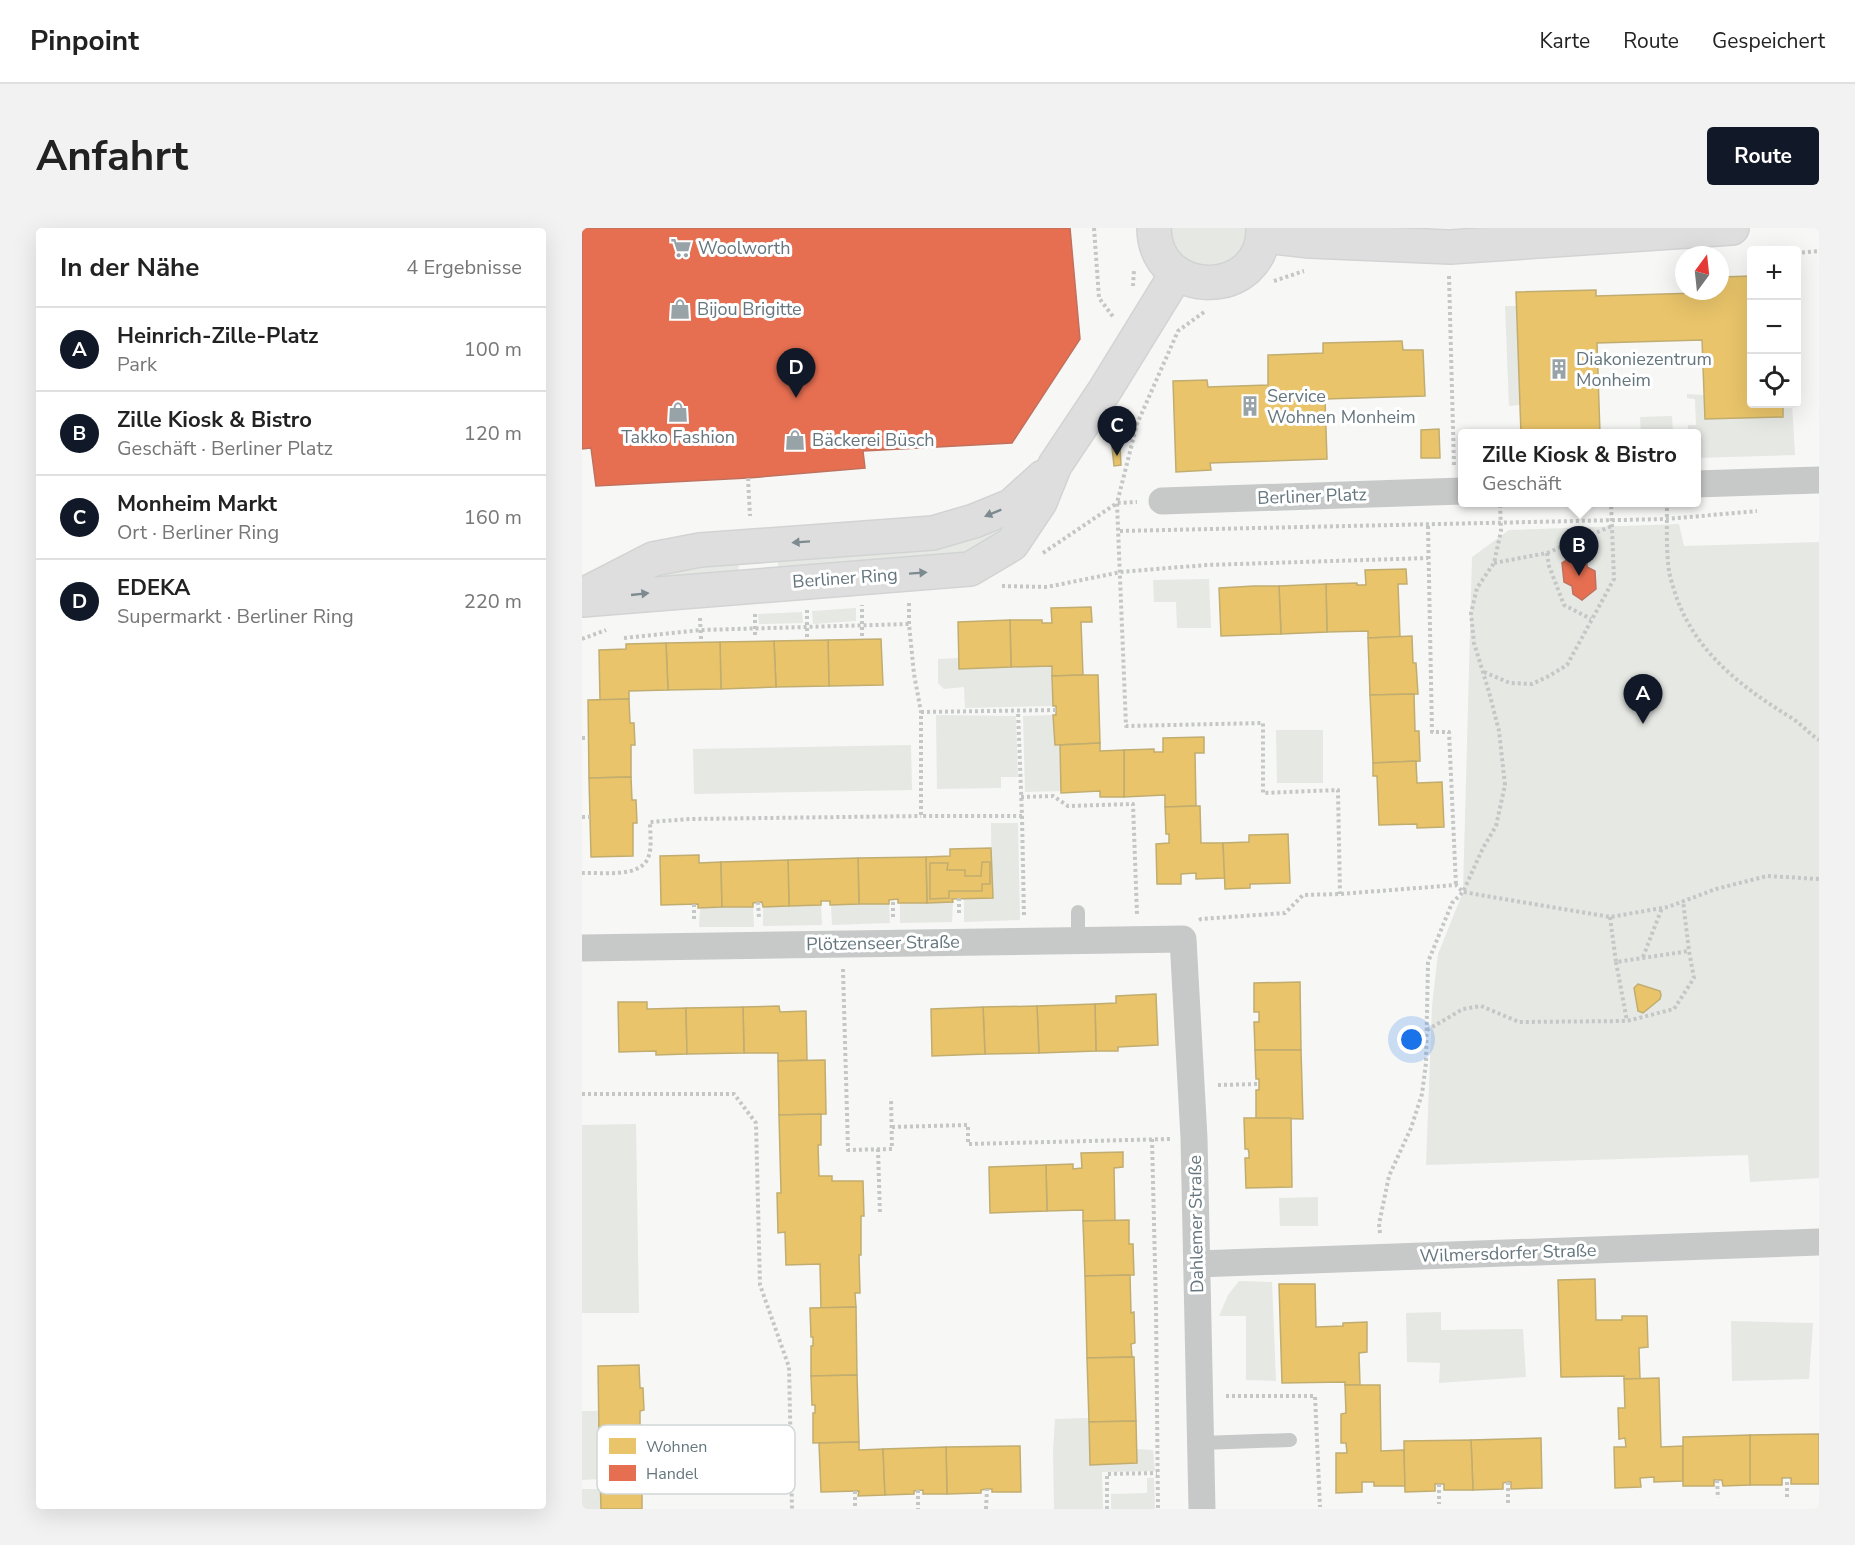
<!DOCTYPE html>
<html lang="de">
<head>
<meta charset="utf-8">
<style>
	:root { --surface:#fff; --page:#f2f2f2; --text:#222; --muted:#767676; --line:#e0e0e0; --accent:#111827 }
	body { margin:0; font-family:"Nunito Sans",sans-serif; background:var(--page); color:var(--text) }
	.controls { position:absolute; right:18px; top:18px; display:grid; overflow:hidden; border-radius:6px; box-shadow:0 6px 24px #0002 }
	.controls button { width:54px; height:54px; display:grid; place-items:center; padding:0; border:0; border-bottom:2px solid var(--line); background:var(--surface); color:var(--text); font:30px sans-serif }
	.compass { position:absolute; left:1093px; top:18px; width:54px; height:54px; border-radius:50%; background:var(--surface); box-shadow:0 6px 24px #0002; rotate:15deg }
	.you { position:absolute; left:830px; top:812px; width:21px; height:21px; margin:-15px; border:4px solid #fff; border-radius:50%; background:#1a73e8; box-shadow:0 0 0 9px #1a73e833 }
	.badge { display:grid; place-items:center; width:39px; height:39px; border-radius:50%; background:var(--accent); color:#fff; font-size:20px; font-weight:700 }
	.pin { position:absolute; translate:-50% -50px; filter:drop-shadow(0 2px 3px #0008) }
	.pin::after { content:''; position:absolute; top:32px; width:21px; height:18px; background:inherit; clip-path:polygon(0 0,100% 0,50% 100%) }
	.popup { position:absolute; left:876px; top:201px; width:243px; height:78px; box-sizing:border-box; display:grid; place-content:center; border-radius:6px; background:var(--surface); filter:drop-shadow(0 2px 4px #0005); font-size:20px; white-space:nowrap; color:var(--muted) }
	.popup b { font-size:22px; color:var(--text) }
	.popup::after { content:''; position:absolute; left:50%; top:100%; margin-left:-12px; border:12px solid transparent; border-top-color:var(--surface) }
	.list { margin:0; padding:0; list-style:none }
	h2 { display:flex; justify-content:space-between; align-items:center; height:78px; margin:0; padding:0 24px; font-size:26px }
	h2 small { font-size:20px; font-weight:400; color:var(--muted) }
	.list li { display:grid; grid-template-columns:39px 1fr auto; gap:18px; align-items:center; box-sizing:border-box; height:84px; padding:0 24px; border-top:2px solid var(--line) }
	.list b { display:block; font-size:22px; white-space:nowrap }
	.list p { margin:0; font-size:20px; white-space:nowrap; color:var(--muted) }
	.list em { font-size:20px; font-style:normal; color:var(--muted) }
	.icon { flex:none; width:33px; height:33px; fill:none; stroke:currentColor; stroke-width:2; stroke-linecap:round; stroke-linejoin:round }
	.map { position:relative; flex:none; width:1237px; height:1281px; overflow:hidden; border-radius:6px }
	header { display:flex; align-items:center; gap:36px; box-sizing:border-box; height:84px; padding:0 30px; background:var(--surface); border-bottom:2px solid var(--line) }
	header strong { font-size:28px }
	nav { display:flex; gap:33px; margin-inline-start:auto; font-size:21px }
	.intro { display:flex; align-items:center; justify-content:space-between; box-sizing:border-box; height:144px; padding:0 36px }
	h1 { margin:0; font-size:42px }
	.button { padding:15px 27px; border-radius:6px; background:var(--accent); color:#fff; font-size:21px; font-weight:700 }
	main { display:flex; gap:36px; padding:0 36px }
	aside { flex:1; background:var(--surface); border-radius:6px; box-shadow:0 6px 24px #0002 }
	.map>svg:first-child { display:block }
	.green { fill:#e6e8e4 }
	.homes { fill:#e9c46a; stroke:#c1ad70; stroke-width:1.5 }
	.shops { fill:#e76f51; stroke:#c0715e; stroke-width:1.5 }
	.lines { fill:none; stroke-linecap:round; stroke-linejoin:round }
	.secondary-casing { stroke:#d2d4d4; stroke-width:36 }
	.path { stroke:#c5c7c7; stroke-width:4; stroke-dasharray:3 3; stroke-linecap:butt }
	.lane { stroke:#c7c9c9; stroke-width:14 }
	.street { stroke:#c7c9c9; stroke-width:27 }
	.secondary { stroke:#dedede; stroke-width:33 }
	.oneway { fill:#7d8b91 }
	.labels { text-anchor:middle; dominant-baseline:central; stroke-width:6; stroke-linejoin:round; paint-order:stroke }
	.poi-label { font-size:18px; fill:#65767e; stroke:#fff; text-anchor:start }
	.street-label { font-size:18px; fill:#65767e; stroke:#fff }
	.key { fill:#fff; stroke:#d1d6d8; stroke-width:1.5 }
	.key-label { font-size:16px; fill:#65767e }
</style>
</head>
<body>
<header>
<strong>Pinpoint</strong>
<nav><a>Karte</a><a>Route</a><a>Gespeichert</a></nav>
</header>
<div class="intro"><h1>Anfahrt</h1><a class="button">Route</a></div>
<main>
<aside>
<h2>In der Nähe<small>4 Ergebnisse</small></h2>
<ul class="list">
<li><span class="badge">A</span><div><b>Heinrich-Zille-Platz</b><p>Park</p></div><em>100 m</em></li>
<li><span class="badge">B</span><div><b>Zille Kiosk &amp; Bistro</b><p>Geschäft · Berliner Platz</p></div><em>120 m</em></li>
<li><span class="badge">C</span><div><b>Monheim Markt</b><p>Ort · Berliner Ring</p></div><em>160 m</em></li>
<li><span class="badge">D</span><div><b>EDEKA</b><p>Supermarkt · Berliner Ring</p></div><em>220 m</em></li>
</ul>
</aside>
<div class="map">
<svg width="1237" height="1281" viewBox="0 0 1237 1281">
	<rect width="100%" height="100%" fill="#f7f7f6"/>
	<g class="green">
		<path d="M588,0H666C661,52 591,52 588,0Z"/>
		<polygon points="923,78 935,78 938,177 927,178"/>
		<polygon points="1105,166 1122,167 1123,191 1201,189 1201,176 1210,176 1213,227 1114,230 1114,206 1106,205 1106,197 1114,197 1113,171 1105,170"/>
		<polygon points="1090,188 1091,205 1059,205 1058,189"/>
		<polygon points="1097,296 1102,318 1237,314 1237,950 1168,954 1166,927 844,937 850,778 856,726 881,664 890,329 927,302"/>
		<polygon points="415,299 422,300 422,307 385,331 197,347 195,324"/>
		<polygon points="156,327 157,350 73,353 73,349 80,342"/>
		<polygon points="627,351 629,400 595,400 594,374 572,374 571,352"/>
		<polygon points="274,380 274,393 231,396 230,383"/>
		<polygon points="220,384 221,395 177,396 176,386"/>
		<polygon points="377,430 378,441 470,438 471,478 383,480 382,459 362,461 356,455 356,431"/>
		<polygon points="354,487 434,488 436,549 419,549 419,560 355,561"/>
		<polygon points="471,487 473,516 478,517 479,563 443,564 441,488"/>
		<polygon points="694,502 741,502 741,555 695,555"/>
		<polygon points="329,517 330,562 112,566 111,521"/>
		<polygon points="409,595 436,595 438,692 382,694 382,670 410,669"/>
		<polygon points="371,674 370,694 318,695 318,675"/>
		<polygon points="307,676 308,695 250,697 249,677"/>
		<polygon points="239,677 240,697 181,698 181,679"/>
		<polygon points="171,679 172,699 117,699 118,680"/>
		<polygon points="54,896 57,1085 0,1085 0,897"/>
		<polygon points="736,969 736,998 698,998 697,970"/>
		<polygon points="657,1053 690,1054 694,1153 664,1152 664,1088 637,1088 646,1067"/>
		<polygon points="859,1084 859,1102 941,1101 944,1149 857,1155 858,1135 825,1134 824,1085"/>
		<polygon points="1149,1093 1231,1095 1227,1151 1150,1153"/>
		<polygon points="0,1183 17,1183 18,1251 0,1252"/>
		<polygon points="507,1190 508,1237 554,1235 554,1221 571,1222 573,1243 520,1244 521,1281 472,1281 471,1224 473,1191"/>
		<polygon points="565,1250 572,1250 573,1281 529,1281 529,1266 565,1265"/>
		<rect x="0" y="1261" width="19" height="20"/>
	</g>
	<g class="homes">
		<polygon points="1170,48 1170,176 1201,176 1201,189 1123,191 1120,112 1015,115 1018,206 939,206 934,64 1014,62 1014,68 1116,65 1116,63 1138,63 1138,49"/>
		<polygon points="820,113 821,122 841,122 843,168 743,171 745,231 628,235 629,242 594,244 591,153 625,152 626,159 686,157 686,127 741,125 741,115"/>
		<polygon points="857,201 858,230 839,230 839,202"/>
		<polygon points="530,219 538,219 539,237 532,238"/>
		<polygon points="824,341 825,356 816,356 818,409 786,410 786,403 745,404 744,356 775,355 775,357 784,357 783,342"/>
		<polygon points="744,356 745,404 699,406 697,358"/>
		<polygon points="672,358 697,358 699,406 639,408 637,360"/>
		<polygon points="509,379 510,394 499,394 501,447 470,448 470,438 429,439 428,392 460,392 460,395 470,395 469,380"/>
		<polygon points="428,392 429,439 377,441 376,394"/>
		<polygon points="830,408 831,435 834,435 836,466 788,467 786,410"/>
		<polygon points="299,411 301,457 247,458 246,412"/>
		<polygon points="246,412 247,458 194,459 192,413"/>
		<polygon points="192,413 194,459 139,461 138,414"/>
		<polygon points="138,414 139,461 86,462 84,415"/>
		<polygon points="84,415 86,462 47,463 47,471 18,472 17,422 44,421 44,416"/>
		<polygon points="501,447 516,447 518,515 473,517 471,487 474,487 474,478 471,478 470,448"/>
		<polygon points="832,466 833,503 837,503 838,533 791,535 788,467"/>
		<polygon points="47,471 48,495 52,495 53,517 49,517 49,549 7,550 6,472"/>
		<polygon points="622,509 622,525 613,525 614,578 583,579 583,567 542,569 542,522 572,521 572,524 581,524 581,510"/>
		<polygon points="518,515 518,523 542,522 542,569 518,569 518,563 479,565 478,517"/>
		<polygon points="834,533 835,555 860,554 862,599 835,600 835,596 797,597 795,548 791,548 791,535"/>
		<polygon points="49,549 50,572 54,572 55,595 51,595 51,628 9,629 7,550"/>
		<polygon points="614,578 618,578 619,615 641,615 643,650 614,651 614,645 599,646 599,656 575,656 574,616 587,615 587,606 584,606 583,579"/>
		<polygon points="706,606 708,655 668,656 668,660 643,661 641,615 667,614 667,607"/>
		<polygon points="409,620 411,670 370,671 371,674 345,675 344,629 368,628 368,621"/>
		<polygon points="117,627 117,635 139,634 140,679 116,680 116,676 79,677 78,628"/>
		<polygon points="344,629 345,675 316,675 316,671 307,672 307,676 277,676 276,630"/>
		<polygon points="276,630 277,676 248,677 248,673 239,673 239,677 207,678 206,632"/>
		<polygon points="206,632 207,678 181,679 180,674 171,675 171,679 140,679 139,634"/>
		<polygon points="400,634 408,634 408,656 400,656 400,663 367,663 367,670 348,671 348,635 366,635 365,642 383,642 383,648 399,648"/>
		<polygon points="718,754 719,822 673,822 672,794 677,794 677,784 672,784 672,755"/>
		<polygon points="1056,756 1078,763 1079,767 1078,771 1061,785 1056,783 1052,760"/>
		<polygon points="574,766 576,817 536,819 536,823 514,823 513,776 534,775 534,768"/>
		<polygon points="36,774 65,774 65,781 104,780 105,826 74,827 74,823 37,824"/>
		<polygon points="513,776 514,823 457,825 455,778"/>
		<polygon points="197,778 198,784 224,783 225,832 196,833 196,825 162,825 161,779"/>
		<polygon points="455,778 457,825 403,826 401,779"/>
		<polygon points="161,779 162,825 105,826 104,780"/>
		<polygon points="401,779 403,826 350,828 349,781"/>
		<polygon points="673,822 719,822 721,891 674,890 674,862 677,862 677,851 674,851"/>
		<polygon points="243,832 244,886 197,887 196,833"/>
		<polygon points="239,886 239,917 236,917 237,948 250,948 250,953 281,953 282,988 279,988 279,1027 277,1027 278,1065 273,1065 274,1079 239,1080 238,1036 204,1037 203,1004 196,1005 195,965 199,965 197,887"/>
		<polygon points="662,890 709,890 710,959 664,960 663,930 667,930 667,925 666,921 663,921"/>
		<polygon points="541,924 541,939 532,940 533,993 501,993 501,982 465,983 464,937 491,936 491,941 500,940 499,925"/>
		<polygon points="464,937 465,983 408,985 407,939"/>
		<polygon points="547,992 547,1016 551,1016 552,1047 503,1048 501,993"/>
		<polygon points="548,1047 549,1085 552,1084 553,1115 549,1116 550,1129 505,1130 503,1048"/>
		<polygon points="1013,1051 1014,1092 1040,1092 1040,1088 1065,1088 1066,1119 1057,1120 1058,1151 1042,1151 1042,1148 979,1149 976,1052"/>
		<polygon points="697,1056 733,1056 734,1099 761,1098 761,1095 785,1094 785,1124 777,1125 778,1157 763,1157 763,1154 700,1155"/>
		<polygon points="274,1079 275,1147 229,1148 229,1118 231,1118 231,1109 229,1109 228,1080"/>
		<polygon points="552,1129 554,1193 507,1194 505,1130"/>
		<polygon points="57,1137 58,1160 61,1160 62,1182 58,1183 58,1206 17,1207 16,1138"/>
		<polygon points="275,1147 277,1214 231,1215 231,1185 233,1185 233,1177 230,1177 229,1148"/>
		<polygon points="1077,1150 1079,1219 1101,1218 1101,1253 1072,1254 1072,1249 1058,1250 1059,1259 1033,1260 1032,1219 1044,1219 1043,1210 1037,1211 1036,1180 1043,1180 1042,1151"/>
		<polygon points="763,1157 798,1157 799,1223 822,1222 823,1258 792,1258 792,1254 780,1254 780,1264 754,1265 754,1225 765,1225 764,1215 759,1215 759,1186 764,1185"/>
		<polygon points="554,1193 555,1235 508,1237 507,1194"/>
		<polygon points="58,1206 59,1237 63,1237 63,1259 60,1259 60,1281 19,1281 17,1207"/>
		<polygon points="1237,1206 1237,1256 1209,1256 1209,1250 1200,1250 1200,1257 1168,1257 1168,1207"/>
		<polygon points="1168,1207 1168,1257 1141,1258 1140,1252 1132,1252 1132,1258 1101,1258 1101,1209"/>
		<polygon points="959,1210 960,1260 929,1261 929,1254 926,1254 921,1255 921,1261 891,1262 889,1212"/>
		<polygon points="889,1212 891,1262 862,1262 862,1256 853,1256 853,1263 823,1264 822,1213"/>
		<polygon points="277,1214 277,1222 301,1221 303,1267 276,1268 277,1263 239,1264 237,1215"/>
		<polygon points="438,1218 439,1264 410,1264 410,1261 405,1261 399,1262 399,1265 365,1266 364,1219"/>
		<polygon points="364,1219 365,1266 341,1266 341,1262 332,1263 332,1266 303,1267 301,1221"/>
	</g>
	<g class="shops">
		<polygon points="0,0 488,0 498,111 430,215 281,223 283,240 166,250 14,258 9,220 0,221"/>
		<polygon points="996,325 1005,329 1005,339 1013,343 1014,361 1000,372 991,366 990,358 982,354 980,335"/>
	</g>
	<g class="lines">
		<g class="secondary-casing">
			<g id="secondary">
				<path d="M572,0C573,74 683,71 681,0"/>
				<polyline points="681,8 728,13 868,19 1150,0"/>
				<polyline points="7,364 71,331 118,322 351,305 392,293 429,278 461,249"/>
				<polyline points="0,372 388,341 430,316 458,274 473,237 523,162 595,45"/>
			</g>
		</g>
		<g class="path">
			<polyline points="512,0 517,70 532,90"/>
			<polyline points="1214,25 1237,23"/>
			<polyline points="867,48 872,239"/>
			<polyline points="692,53 722,43"/>
			<polyline points="551,58 552,42"/>
			<polyline points="622,84 596,103 555,196 535,275 544,498 681,495 681,565 756,562 758,666"/>
			<polyline points="166,250 168,288"/>
			<path d="M1085,274C1085,297 1084,321 1087,343C1088,350 1091,358 1093,365C1112,423 1158,458 1208,489C1219,495 1226,505 1237,512"/>
			<polyline points="846,298 850,504 867,504 874,657"/>
			<polyline points="538,303 1085,291 1175,283"/>
			<polyline points="461,325 535,275 555,274"/>
			<polyline points="965,325 967,338 982,377 1009,391"/>
			<polyline points="912,335 965,325 1030,298"/>
			<polyline points="420,358 465,359 539,344 624,337 846,330"/>
			<polyline points="327,375 327,396 332,446 339,484 339,588 440,588 436,483"/>
			<polyline points="173,386 173,410"/>
			<polyline points="118,390 119,411"/>
			<polyline points="280,408 280,377"/>
			<polyline points="225,409 225,382"/>
			<polyline points="42,410 119,402 327,396"/>
			<polyline points="0,411 24,402"/>
			<polyline points="902,444 928,455 950,456 967,448 985,437 1032,351 1029,274"/>
			<polyline points="339,484 474,482"/>
			<polyline points="0,510 6,510"/>
			<polyline points="439,569 471,568 486,578 551,576 555,686"/>
			<polyline points="440,588 442,689"/>
			<polyline points="0,589 8,589"/>
			<path d="M0,645C20,644 61,651 67,627C70,618 68,604 68,594L108,591L339,588"/>
			<polyline points="377,670 377,688"/>
			<polyline points="176,674 177,690"/>
			<polyline points="112,676 112,693"/>
			<polyline points="311,689 311,671"/>
			<polyline points="1028,689 1034,734 1107,723"/>
			<polyline points="617,692 619,691 703,685 721,667 758,666 874,657 881,664 1028,689 1086,679 1134,661 1185,648 1237,651"/>
			<polyline points="1061,729 1080,680"/>
			<polyline points="1034,734 1045,793"/>
			<polyline points="261,741 266,922 310,921 309,870"/>
			<polyline points="845,802 881,781 899,778 937,794 1045,793 1092,781 1112,750 1107,723 1101,673"/>
			<polyline points="636,857 677,856"/>
			<polyline points="0,866 152,866 174,895 178,1057 207,1139 210,1281"/>
			<polyline points="310,899 386,897 386,916 588,911"/>
			<polyline points="570,911 574,1079 576,1281"/>
			<polyline points="296,921 298,987"/>
			<polyline points="798,1005 797,996 807,948 829,900 840,866 844,835 846,734 870,675 881,664 901,620 914,598 923,557 917,503 907,464 892,415 889,385 895,360 912,335 919,303 918,274"/>
			<polyline points="644,1168 733,1168 738,1279"/>
			<polyline points="1135,1252 1136,1270"/>
			<polyline points="926,1254 926,1275"/>
			<polyline points="857,1256 857,1276"/>
			<polyline points="336,1262 336,1281"/>
			<polyline points="273,1263 273,1281"/>
			<polyline points="1205,1269 1205,1250"/>
			<polyline points="404,1281 405,1261"/>
			<polyline points="525,1281 525,1246 575,1245"/>
		</g>
		<g class="lane">
			<polyline points="496,712 496,684"/>
			<polyline points="619,1215 708,1212"/>
		</g>
		<g class="street">
			<polyline points="1114,256 1237,252"/>
			<polyline points="580,273 880,263"/>
			<polyline points="0,720 601,711 612,910 620,1281"/>
			<polyline points="615,1036 1237,1014"/>
		</g>
		<use href="#secondary" class="secondary"/>
	</g>
	<defs><path id="oneway-solid" d="M-6-.8H1V-3.2L6.5 0L1 3.2V.8H-6Z" transform="scale(1.5)"/></defs>
	<g class="oneway">
		<use href="#oneway-solid" transform="translate(411 285) rotate(158)"/>
		<use href="#oneway-solid" transform="translate(219 314) rotate(176)"/>
		<use href="#oneway-solid" transform="translate(336 345) rotate(-4)"/>
		<use href="#oneway-solid" transform="translate(58 366) rotate(-6)"/>
	</g>
	<defs>
		<g id="supermarket-bare" transform="scale(1.62)"><path d="M-6-5.5h2.5l.6 2H6L4.5 2H-2.5L-4.4-4H-6ZM-1.5 3.2a1.3 1.3 0 1 0 .1 0ZM3 3.2a1.3 1.3 0 1 0 .1 0Z" fill="#98a3a8" stroke="#fff" stroke-width="2.5" paint-order="stroke"/></g>
		<g id="shop-bare" transform="scale(1.62)"><path d="M-5-2.5h2.3a2.7 3.5 0 0 1 5.4 0H5L5.5 6h-11ZM-1.5-2.5h3a1.5 2.3 0 0 0-3 0Z" fill="#98a3a8" stroke="#fff" stroke-width="2.5" paint-order="stroke"/></g>
		<g id="building-bare" transform="scale(1.62)"><path d="M-4-6H4V6H1V3H-1V6H-4ZM-2.5-4.3h1.7v1.8h-1.7ZM.8-4.3h1.7v1.8H.8ZM-2.5-1h1.7V.8h-1.7ZM.8-1h1.7V.8H.8Z" fill="#98a3a8" stroke="#fff" stroke-width="2.5" paint-order="stroke"/></g>
	</defs>
	<g fill-rule="evenodd">
		<use href="#supermarket-bare" x="99" y="20"/>
		<use href="#shop-bare" x="98" y="81"/>
		<use href="#building-bare" x="977" y="141"/>
		<use href="#building-bare" x="668" y="178"/>
		<use href="#shop-bare" x="96" y="184"/>
		<use href="#shop-bare" x="213" y="212"/>
	</g>
	<g class="labels">
		<g class="poi-label">
			<text x="116" y="20">Woolworth</text>
			<text x="115" y="81">Bijou Brigitte</text>
			<text x="994" y="131">Diakoniezentrum<tspan x="994" dy="21">Monheim</tspan></text>
			<text x="685" y="168">Service<tspan x="685" dy="21">Wohnen Monheim</tspan></text>
			<text x="96" y="209" text-anchor="middle">Takko Fashion</text>
			<text x="230" y="212">Bäckerei Büsch</text>
		</g>
		<g class="street-label">
			<text transform="translate(730 268) rotate(-2)">Berliner Platz</text>
			<text transform="translate(263 350) rotate(-4)">Berliner Ring</text>
			<text transform="translate(301 715) rotate(-1)">Plötzenseer Straße</text>
			<text transform="translate(614 996) rotate(-91)">Dahlemer Straße</text>
			<text transform="translate(926 1025) rotate(-2)">Wilmersdorfer Straße</text>
		</g>
	</g>
	<rect x="15" y="1197" width="198" height="69" rx="9" class="key"/>
	<rect x="27" y="1210" width="27" height="16" fill="#e9c46a"/>
	<rect x="27" y="1237" width="27" height="16" fill="#e76f51"/>
	<g class="key-label">
		<text x="64" y="1224">Wohnen</text>
		<text x="64" y="1251">Handel</text>
	</g>
</svg>
<div class="controls">
<button>+</button>
<button>−</button>
<button><svg class="icon" aria-label="locate" viewBox="0 0 24 24"><circle cx="12" cy="12" r="6"/><path d="M12 2v4M12 18v4M2 12h4M18 12h4"/></svg></button>
</div>
<svg class="compass" viewBox="-18 -18 36 36"><path d="M0-13l5 13h-10z" fill="#e53935"/><path d="M0 13l5-13h-10z" fill="#767676"/></svg>
<div class="you"></div>
<div class="pin badge" style="left:1061px;top:496px">A</div>
<div class="pin badge" style="left:997px;top:348px">B</div>
<div class="popup"><b>Zille Kiosk &amp; Bistro</b>Geschäft</div>
<div class="pin badge" style="left:535px;top:228px">C</div>
<div class="pin badge" style="left:214px;top:170px">D</div>
</div>
</main>
</body>
</html>
